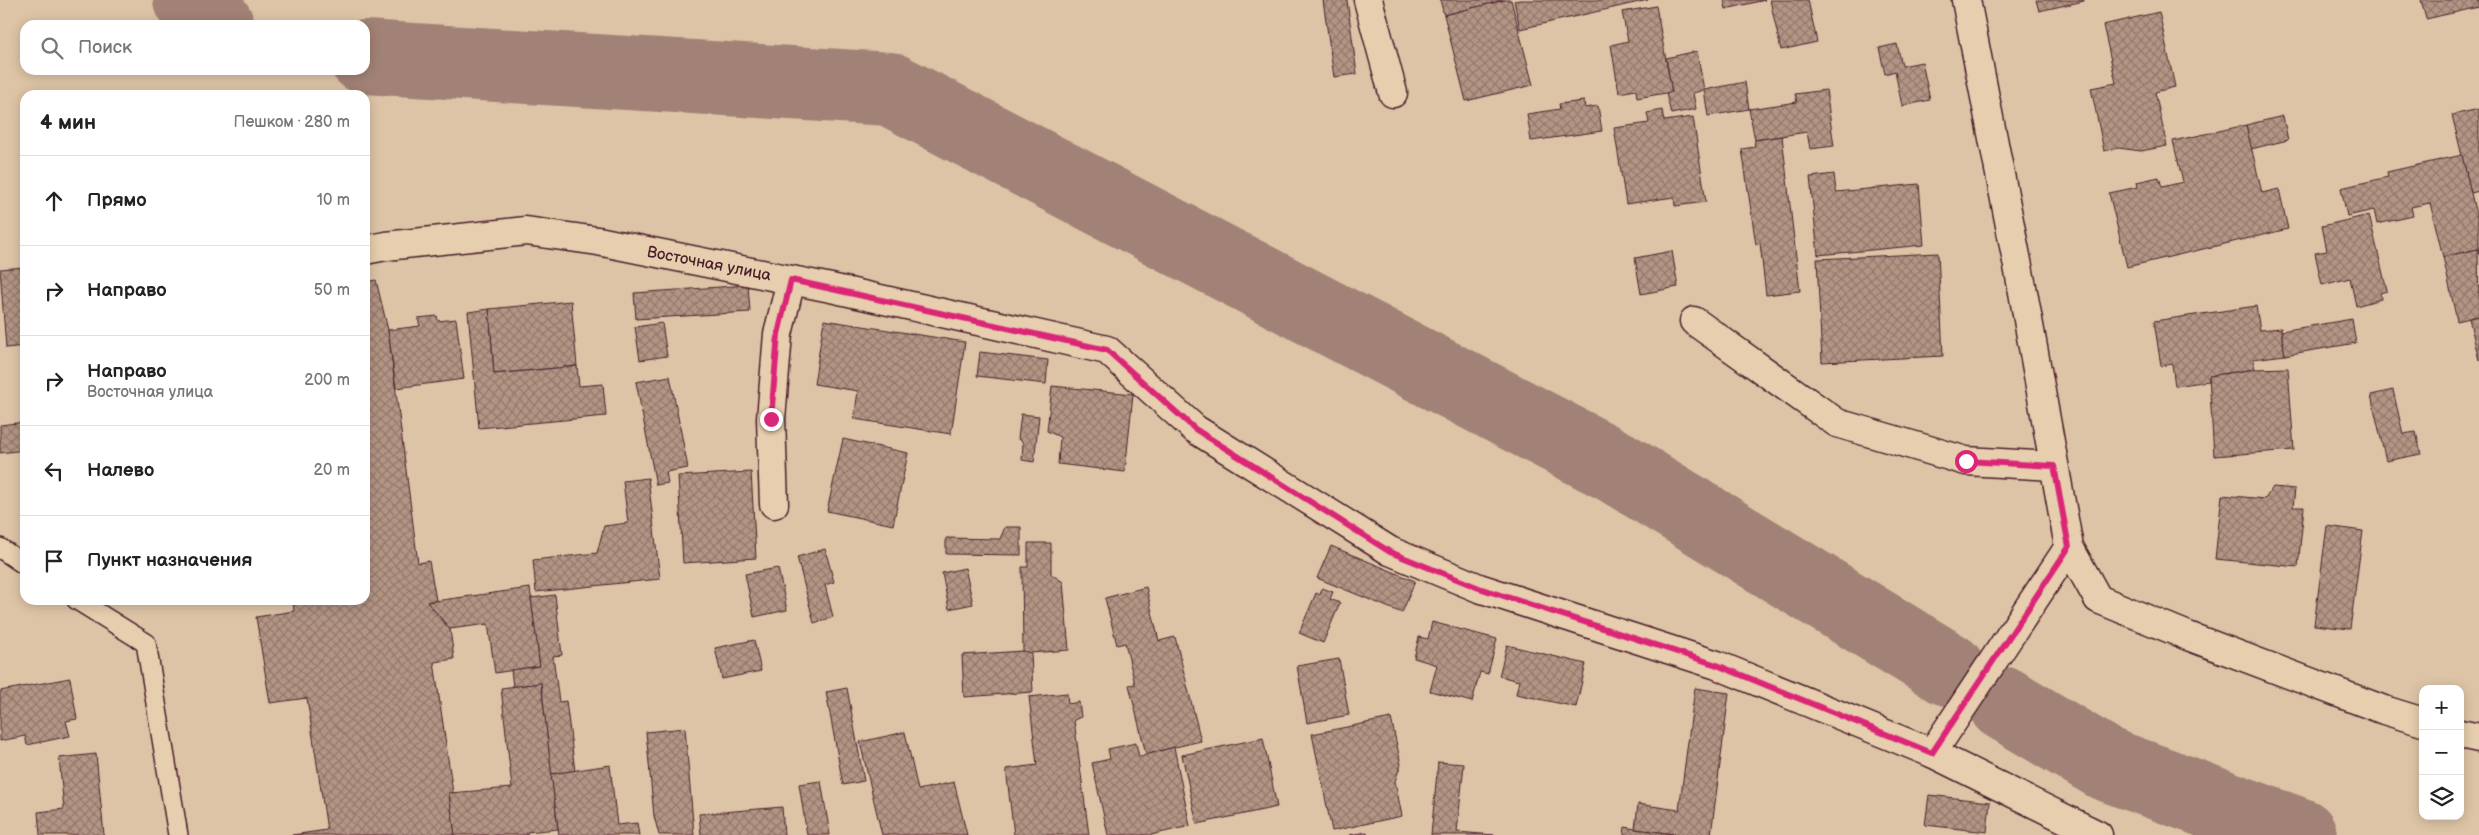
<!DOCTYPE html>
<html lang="ru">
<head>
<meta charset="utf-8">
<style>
	:root { --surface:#fff; --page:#f2f2f2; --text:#222; --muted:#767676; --line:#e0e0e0 }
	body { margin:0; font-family:"Balsamiq Sans",sans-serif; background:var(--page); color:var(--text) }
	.controls { position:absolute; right:15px; bottom:15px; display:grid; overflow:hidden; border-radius:10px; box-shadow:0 2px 12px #0003 }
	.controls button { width:45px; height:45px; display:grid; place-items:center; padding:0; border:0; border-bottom:1px solid var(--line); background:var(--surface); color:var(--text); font:25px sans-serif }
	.stop { position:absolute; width:15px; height:15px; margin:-11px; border:4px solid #db2777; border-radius:50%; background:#fff }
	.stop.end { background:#db2777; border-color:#fff; box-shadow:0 1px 5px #0008 }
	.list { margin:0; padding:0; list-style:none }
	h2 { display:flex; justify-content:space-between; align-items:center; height:65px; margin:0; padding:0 20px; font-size:21px }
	h2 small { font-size:16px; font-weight:400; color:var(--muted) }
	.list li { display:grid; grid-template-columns:32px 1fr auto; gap:15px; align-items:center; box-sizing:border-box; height:90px; padding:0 20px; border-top:1px solid var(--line) }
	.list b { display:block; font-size:19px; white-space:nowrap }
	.list p { margin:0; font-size:16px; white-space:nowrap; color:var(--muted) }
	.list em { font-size:16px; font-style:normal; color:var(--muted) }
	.icon { flex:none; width:28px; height:28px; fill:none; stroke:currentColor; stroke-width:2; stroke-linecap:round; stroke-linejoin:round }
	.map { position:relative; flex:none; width:2479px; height:835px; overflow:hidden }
	.search { position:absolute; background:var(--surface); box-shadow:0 2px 12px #0003; left:20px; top:20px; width:350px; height:55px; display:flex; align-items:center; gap:12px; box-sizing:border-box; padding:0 18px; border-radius:15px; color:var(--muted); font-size:19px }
	.panel { position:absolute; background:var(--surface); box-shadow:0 2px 12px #0003; left:20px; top:90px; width:350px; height:515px; border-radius:15px }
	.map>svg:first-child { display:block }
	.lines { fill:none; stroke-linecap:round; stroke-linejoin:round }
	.river { stroke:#a28276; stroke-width:74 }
	.building { fill:url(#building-cross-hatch); stroke:#4a1f2b }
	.service-casing { stroke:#4a1f2b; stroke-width:22 }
	.minor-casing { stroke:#4a1f2b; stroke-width:31 }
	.service { stroke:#e6ceae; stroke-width:19 }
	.minor { stroke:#e6ceae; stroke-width:28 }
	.route { stroke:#db2777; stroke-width:6 }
	.labels { text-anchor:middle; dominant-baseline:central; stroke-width:5; stroke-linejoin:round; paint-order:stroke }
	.street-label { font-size:16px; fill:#4a1f2b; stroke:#e6ceae }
</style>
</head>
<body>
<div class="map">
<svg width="2479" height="835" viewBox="0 0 2479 835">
	<defs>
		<pattern id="building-cross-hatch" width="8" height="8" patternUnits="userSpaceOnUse" patternTransform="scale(1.25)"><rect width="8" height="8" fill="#b39584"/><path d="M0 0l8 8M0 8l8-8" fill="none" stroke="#94796c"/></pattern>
	</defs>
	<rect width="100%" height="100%" fill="#ddc4a6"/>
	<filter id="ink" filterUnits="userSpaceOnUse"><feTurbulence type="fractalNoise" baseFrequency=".02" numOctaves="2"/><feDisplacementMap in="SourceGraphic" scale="10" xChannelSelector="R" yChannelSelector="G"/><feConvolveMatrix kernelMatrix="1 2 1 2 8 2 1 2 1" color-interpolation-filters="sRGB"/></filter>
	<g filter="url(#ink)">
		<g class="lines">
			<g class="river">
				<polyline points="190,0 217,25"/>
				<polyline points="365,57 890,89 1616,467 1948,669"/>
				<polyline points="2005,704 2106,764 2300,835"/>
			</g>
		</g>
		<g class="building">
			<polygon points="1323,0 1347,0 1357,74 1334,77"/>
			<polygon points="1440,0 1505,0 1444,15"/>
			<polygon points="1505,0 1511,0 1533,85 1466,101 1444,15"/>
			<polygon points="1520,0 1648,0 1520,29 1514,1"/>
			<polygon points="1724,0 1765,0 1726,9"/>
			<polygon points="1770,0 1808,0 1817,42 1781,50"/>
			<polygon points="2036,0 2084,0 2084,1 2039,11"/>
			<polygon points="2421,0 2479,0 2479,7 2426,19"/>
			<polygon points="1656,6 1672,92 1637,98 1636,90 1619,93 1611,45 1628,41 1622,12"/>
			<polygon points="2159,12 2175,87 2155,92 2167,146 2141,151 2118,148 2104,151 2091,88 2116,83 2103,25"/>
			<polygon points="1897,44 1902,66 1922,62 1930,100 1902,106 1895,71 1885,74 1879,48"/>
			<polygon points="1697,51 1704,90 1693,93 1696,109 1671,114 1666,93 1672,92 1666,58"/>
			<polygon points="1745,82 1749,109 1708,116 1704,90"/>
			<polygon points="1826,90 1834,146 1810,149 1807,132 1755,140 1749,109 1797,102 1795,94"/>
			<polygon points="1584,101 1585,108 1598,106 1602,131 1531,141 1527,114 1560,109 1559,104"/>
			<polygon points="2479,109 2479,191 2471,193 2452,115"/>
			<polygon points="1662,110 1664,121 1693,117 1706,202 1675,206 1674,197 1626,204 1614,128 1649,123 1647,113"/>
			<polygon points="2283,116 2288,140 2251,149 2246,125"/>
			<polygon points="2246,125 2262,193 2279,189 2288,229 2127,267 2109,193 2138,187 2137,182 2159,177 2162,187 2183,182 2173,141"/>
			<polygon points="1782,136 1800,291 1766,295 1760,243 1756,245 1742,149 1754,147 1755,140"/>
			<polygon points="2462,155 2479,227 2479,254 2478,249 2443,257 2430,203 2411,207 2413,216 2377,224 2374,210 2347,216 2341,188 2388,177 2387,172"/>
			<polygon points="1834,174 1836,192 1919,184 1924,245 1818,255 1810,177"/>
			<polygon points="2369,215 2387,291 2380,293 2381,299 2356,306 2350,278 2322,285 2315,253 2327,251 2322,226"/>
			<polygon points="2478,249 2479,316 2457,321 2443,257"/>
			<polygon points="1672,251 1678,287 1641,294 1635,258"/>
			<polygon points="1938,253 1943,356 1822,362 1817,259"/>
			<polygon points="25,267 25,346 6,348 0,269"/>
			<polygon points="376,280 388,330 418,563 429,561 436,600 427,602 450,629 454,659 434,662 453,793 449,793 455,835 292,835 327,830 307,698 270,703 256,617 294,611 293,600 365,600 365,282"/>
			<polygon points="748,285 750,312 636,319 634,293"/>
			<polygon points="571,301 577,366 494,374 489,309"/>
			<polygon points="2256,306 2260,330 2281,328 2285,355 2253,359 2255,369 2209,376 2209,381 2175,386 2172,364 2161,366 2154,321"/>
			<polygon points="489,309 494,374 577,366 579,386 603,384 606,416 479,428 468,312"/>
			<polygon points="437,316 438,321 456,319 464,379 396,388 388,330 420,326 418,318"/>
			<polygon points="2479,316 2479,360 2469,318"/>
			<polygon points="2352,319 2356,343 2285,355 2281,331"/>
			<polygon points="824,320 965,342 951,434 854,419 858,391 814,384"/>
			<polygon points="662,323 667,356 640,360 635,327"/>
			<polygon points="980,352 1048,360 1046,384 977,376"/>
			<polygon points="2288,368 2294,450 2214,456 2209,376 2255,369"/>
			<polygon points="670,376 688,468 666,472 668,483 656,485 636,382"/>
			<polygon points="1052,386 1133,394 1125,472 1058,464 1060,437 1047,431"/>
			<polygon points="2393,390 2403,434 2416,432 2421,454 2386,461 2371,395"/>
			<polygon points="1021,414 1039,416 1034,462 1022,460 1023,442 1018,439"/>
			<polygon points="25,422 25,450 0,453 0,425"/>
			<polygon points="843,439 908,453 893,525 827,511"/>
			<polygon points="751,472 756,558 683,563 678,476"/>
			<polygon points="648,478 660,579 536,592 533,560 597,553 604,526 628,523 623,481"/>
			<polygon points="2273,487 2295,489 2293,507 2304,507 2298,567 2215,559 2222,495 2265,499"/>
			<polygon points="2327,526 2363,531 2350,629 2314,625"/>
			<polygon points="1005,527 1021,527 1021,555 946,554 946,538 1000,539"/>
			<polygon points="1028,543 1051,543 1051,574 1063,582 1069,650 1031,653 1023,651 1022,567 1028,567"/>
			<polygon points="1331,546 1415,581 1402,613 1317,578"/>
			<polygon points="825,549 834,582 825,585 833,617 814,623 797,557"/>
			<polygon points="778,568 787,610 754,617 745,574"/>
			<polygon points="965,568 973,604 949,609 942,573"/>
			<polygon points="1146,587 1159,641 1175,637 1201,741 1146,754 1129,685 1135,684 1125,643 1117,645 1105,598"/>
			<polygon points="530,588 540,666 495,673 488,624 450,629 427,602"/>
			<polygon points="1322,588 1333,592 1330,599 1340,603 1323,643 1299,633 1316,593 1320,595"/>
			<polygon points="555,595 562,655 553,656 559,702 566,701 575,771 551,774 541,683 513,687 511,670 540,666 531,598"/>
			<polygon points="1432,622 1497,639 1488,674 1480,672 1472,702 1430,691 1437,665 1414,658 1419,637 1428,639"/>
			<polygon points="754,640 761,671 722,679 715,648"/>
			<polygon points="1507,645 1586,664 1576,707 1516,694 1519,681 1499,676"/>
			<polygon points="1023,651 1031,653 1033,692 964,697 962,655"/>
			<polygon points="1339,659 1349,715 1307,723 1297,666"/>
			<polygon points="70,678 77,719 66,721 70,736 27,745 25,736 0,741 0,691"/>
			<polygon points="541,683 558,829 527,832 527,835 455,835 449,793 512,788 501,688"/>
			<polygon points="847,688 864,781 843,785 826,692"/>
			<polygon points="1695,688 1729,693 1711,835 1682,835 1635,829 1638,804 1679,810"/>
			<polygon points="1067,693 1068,704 1079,702 1081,717 1074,720 1089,835 1014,835 1006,769 1037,765 1029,697"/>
			<polygon points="1391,718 1401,764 1395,781 1402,816 1332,831 1312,734"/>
			<polygon points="685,728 694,835 659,835 654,816 646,732"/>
			<polygon points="905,732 918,790 954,782 967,835 882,835 860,742"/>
			<polygon points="1263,738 1277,807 1197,824 1182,755"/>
			<polygon points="1136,743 1139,757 1174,747 1190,826 1151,835 1108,835 1092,763 1110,759 1108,749"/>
			<polygon points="96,754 104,835 40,835 38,812 64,809 59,758"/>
			<polygon points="1438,762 1464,764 1457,832 1494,835 1431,835"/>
			<polygon points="610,765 617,825 637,823 639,835 559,835 551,774"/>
			<polygon points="821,781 830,835 807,835 799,784"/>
			<polygon points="1929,795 1990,802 1987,832 1925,825"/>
			<polygon points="782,807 784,835 701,835 699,814"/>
			<polygon points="1625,827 1635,829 1682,835 1624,835"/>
			<polygon points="1367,832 1368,835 1349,835"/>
		</g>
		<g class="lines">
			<g class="service-casing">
				<g id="service">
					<polyline points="0,548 25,565"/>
					<polyline points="77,600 146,643 178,835"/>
				</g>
			</g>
			<g class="minor-casing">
				<g id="minor">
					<polyline points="1368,0 1393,93"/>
					<polyline points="1966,0 2023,292 2069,547 2098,599 2188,636 2384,710 2423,722"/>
					<polyline points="365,250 386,246 526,231 598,241 831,288 1107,350 1195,429 1390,551 1479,588 1717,665 1932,753 2098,835"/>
					<polyline points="1694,321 1837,423 1966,461 2054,466"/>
					<polyline points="774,504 771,419 778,334 791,280"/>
					<polyline points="2460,734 2479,738"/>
					<polyline points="1932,753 2069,547"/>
				</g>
			</g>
			<use href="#service" class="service"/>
			<use href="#minor" class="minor"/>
		</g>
	</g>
	<g class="lines" filter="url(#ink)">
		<polyline class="route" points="771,419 778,334 791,280 1107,350 1195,429 1390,552 1479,588 1717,665 1932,753 2069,547 2054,466 1966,461"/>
	</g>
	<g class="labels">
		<g class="street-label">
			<text transform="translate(709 264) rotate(11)">Восточная улица</text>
		</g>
	</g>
</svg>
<div class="controls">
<button>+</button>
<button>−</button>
<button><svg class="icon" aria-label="layers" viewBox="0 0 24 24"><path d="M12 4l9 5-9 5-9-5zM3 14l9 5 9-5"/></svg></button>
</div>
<div class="stop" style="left:1966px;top:461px"></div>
<div class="stop end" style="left:771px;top:419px"></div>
<div class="search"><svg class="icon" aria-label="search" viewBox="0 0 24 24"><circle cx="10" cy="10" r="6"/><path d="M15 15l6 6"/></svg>Поиск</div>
<section class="panel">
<h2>4 мин<small>Пешком · 280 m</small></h2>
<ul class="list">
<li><svg class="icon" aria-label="ahead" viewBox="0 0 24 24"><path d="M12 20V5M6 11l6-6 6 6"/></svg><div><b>Прямо</b></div><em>10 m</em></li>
<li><svg class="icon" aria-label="right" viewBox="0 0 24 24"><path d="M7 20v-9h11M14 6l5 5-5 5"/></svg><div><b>Направо</b></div><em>50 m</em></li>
<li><svg class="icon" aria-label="right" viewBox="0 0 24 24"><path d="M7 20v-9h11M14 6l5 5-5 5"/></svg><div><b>Направо</b><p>Восточная улица</p></div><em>200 m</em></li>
<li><svg class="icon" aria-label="left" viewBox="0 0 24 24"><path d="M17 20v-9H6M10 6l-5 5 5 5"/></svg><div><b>Налево</b></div><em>20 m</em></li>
<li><svg class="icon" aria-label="arrive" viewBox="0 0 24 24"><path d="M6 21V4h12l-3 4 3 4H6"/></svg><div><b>Пункт назначения</b></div></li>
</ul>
</section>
</div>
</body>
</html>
